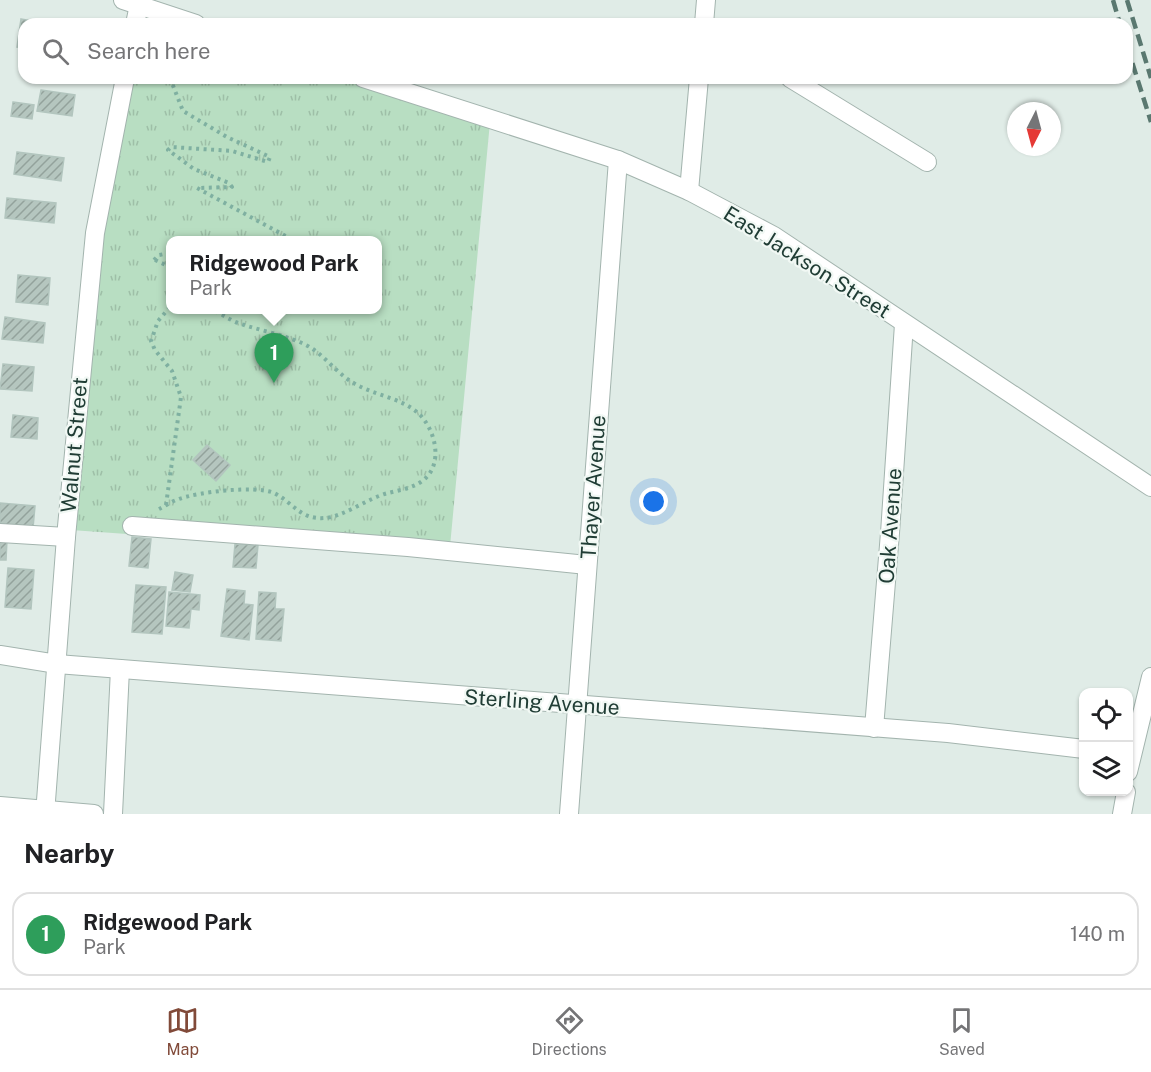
<!DOCTYPE html>
<html lang="en">
<head>
<meta charset="utf-8">
<style>
	:root { --surface:#fff; --page:#f2f2f2; --text:#202124; --muted:#757577; --line:#e0e0e0; --accent:#814a39 }
	body { margin:0; font-family:"Public Sans",sans-serif; background:var(--page); color:var(--text) }
	.controls { position:absolute; right:18px; bottom:18px; display:grid; overflow:hidden; border-radius:12px; box-shadow:0 2px 4px #0004 }
	.controls button { width:54px; height:54px; display:grid; place-items:center; padding:0; border:0; border-bottom:2px solid var(--line); background:var(--surface); color:var(--text); font:30px sans-serif }
	.compass { position:absolute; left:1007px; top:102px; width:54px; height:54px; border-radius:50%; background:var(--surface); box-shadow:0 2px 4px #0004; rotate:186deg }
	.you { position:absolute; left:654px; top:502px; width:21px; height:21px; margin:-15px; border:4px solid #fff; border-radius:50%; background:#1a73e8; box-shadow:0 0 0 9px #1a73e833 }
	.badge { display:grid; place-items:center; width:39px; height:39px; border-radius:50%; background:var(--accent); color:#fff; font-size:20px; font-weight:700 }
	.pin { position:absolute; translate:-50% -50px; filter:drop-shadow(0 2px 3px #0008) }
	.pin::after { content:''; position:absolute; top:32px; width:21px; height:18px; background:inherit; clip-path:polygon(0 0,100% 0,50% 100%) }
	.popup { position:absolute; left:166px; top:236px; width:216px; height:78px; box-sizing:border-box; display:grid; place-content:center; border-radius:12px; background:var(--surface); filter:drop-shadow(0 2px 4px #0005); font-size:20px; white-space:nowrap; color:var(--muted) }
	.popup b { font-size:22px; color:var(--text) }
	.popup::after { content:''; position:absolute; left:50%; top:100%; margin-left:-12px; border:12px solid transparent; border-top-color:var(--surface) }
	.list { margin:0; padding:0; list-style:none }
	h2 { display:flex; justify-content:space-between; align-items:center; height:78px; margin:0; padding:0 24px; font-size:26px }
	h2 small { font-size:20px; font-weight:400; color:var(--muted) }
	.list li { display:grid; grid-template-columns:39px 1fr auto; gap:18px; align-items:center; box-sizing:border-box; height:84px; margin:0 12px 12px; padding:0 12px; border:2px solid var(--line); border-radius:18px }
	.list b { display:block; font-size:22px; white-space:nowrap }
	.list p { margin:0; font-size:20px; white-space:nowrap; color:var(--muted) }
	.list em { font-size:20px; font-style:normal; color:var(--muted) }
	.icon { flex:none; width:33px; height:33px; fill:none; stroke:currentColor; stroke-width:2; stroke-linecap:round; stroke-linejoin:round }
	.map { position:relative; flex:none; width:1151px; height:814px; overflow:hidden }
	.search { position:absolute; background:var(--surface); box-shadow:0 2px 4px #0004; left:18px; right:18px; top:18px; height:66px; display:flex; align-items:center; gap:15px; box-sizing:border-box; padding:0 21px; border-radius:18px; color:var(--muted); font-size:22px }
	.sheet { height:174px; background:var(--surface) }
	nav { display:flex; justify-content:space-around; align-items:center; box-sizing:border-box; height:84px; border-top:2px solid var(--line); background:var(--surface); font-size:16px; color:var(--muted) }
	nav a { display:grid; justify-items:center; gap:3px }
	nav .on { color:var(--accent) }
	.map>svg:first-child { display:block }
	.park { fill:url(#park-tufts); fill-rule:evenodd }
	.building { fill:url(#building-hatch); stroke:#b2c5be; stroke-width:1.5 }
	.lines { fill:none; stroke-linecap:round; stroke-linejoin:round }
	.minor-casing { stroke:#a3b4ae; stroke-width:20 }
	.path { stroke:#7fb0a1; stroke-width:4; stroke-dasharray:3 4.5; stroke-linecap:butt }
	.minor { stroke:#fff; stroke-width:18 }
	.rail { stroke:#5a7870; stroke-width:4.5; stroke-dasharray:12 6; stroke-linecap:butt }
	.labels { text-anchor:middle; dominant-baseline:central; stroke-width:4.5; stroke-linejoin:round; paint-order:stroke }
	.street-label { font-size:21px; fill:#203d35; stroke:#f1f8f4 }
</style>
</head>
<body>
<div class="map">
<svg width="1151" height="814" viewBox="0 0 1151 814">
	<defs>
		<pattern id="park-tufts" width="24" height="20" patternUnits="userSpaceOnUse" patternTransform="scale(1.5)"><rect width="24" height="20" fill="#b8dec2"/><path d="M3 7l-1-3M5 7V3M7 7l1-3M15 17l-1-3M17 17v-4M19 17l1-3" fill="none" stroke="#9ebfa7"/></pattern>
		<pattern id="building-hatch" width="6" height="6" patternUnits="userSpaceOnUse" patternTransform="scale(1.5)"><rect width="6" height="6" fill="#b5c6bf"/><path d="M-1 1l2-2M0 6l6-6M5 7l2-2" fill="none" stroke="#93a29c"/></pattern>
	</defs>
	<rect width="100%" height="100%" fill="#e0ece7"/>
	<path class="park" d="M126,78H356L490,122L449,557L71,530L95,235ZM170,240H378V310H170Z"/>
	<g class="building">
		<polygon points="21,19 43,23 24,24 24,48 17,47"/>
		<polygon points="41,90 75,95 72,116 37,111"/>
		<polygon points="13,102 34,105 32,119 11,116"/>
		<polygon points="17,152 64,158 61,181 14,174"/>
		<polygon points="7,198 56,203 54,223 5,218"/>
		<polygon points="18,275 50,278 48,305 16,302"/>
		<polygon points="5,317 45,323 43,343 2,339"/>
		<polygon points="3,364 34,367 32,391 0,389"/>
		<polygon points="13,415 38,418 37,439 11,437"/>
		<polygon points="207,445 230,465 216,481 193,460"/>
		<polygon points="0,503 35,506 33,528 0,525"/>
		<polygon points="132,537 151,539 148,568 129,566"/>
		<polygon points="0,540 7,540 6,560 0,560"/>
		<polygon points="235,544 258,545 256,568 233,567"/>
		<polygon points="8,568 34,570 31,609 5,607"/>
		<polygon points="175,572 193,575 190,592 172,590"/>
		<polygon points="136,585 166,587 162,634 132,632"/>
		<polygon points="227,589 245,591 244,604 253,605 249,640 221,636"/>
		<polygon points="169,592 200,595 199,610 191,609 189,628 166,626"/>
		<polygon points="259,592 276,593 275,609 284,609 281,641 256,639"/>
	</g>
	<g class="lines">
		<g class="minor-casing">
			<g id="minor">
				<polyline points="123,0 196,24"/>
				<polyline points="135,24 140,0"/>
				<polyline points="704,24 706,0"/>
				<polyline points="363,78 618,160 689,191 774,236 1151,487"/>
				<polyline points="790,78 927,162"/>
				<polyline points="689,191 699,78"/>
				<polyline points="132,526 408,547 587,565"/>
				<polyline points="0,533 66,537"/>
				<polyline points="0,655 57,664 948,733 1084,749"/>
				<polyline points="874,728 890,533 904,324"/>
				<polyline points="1128,772 1151,677"/>
				<polyline points="0,806 94,814"/>
				<polyline points="45,814 66,537 95,233 125,78"/>
				<polyline points="113,814 120,669"/>
				<polyline points="569,814 618,160"/>
				<polyline points="1122,814 1126,792"/>
			</g>
		</g>
		<g class="path">
			<polyline points="170,78 183,111 227,137 270,157 268,162 232,151 171,147 168,150 194,169 229,183 232,187 197,188 293,240"/>
			<polyline points="154,260 159,255 170,253"/>
			<polyline points="155,260 170,267"/>
			<polyline points="166,505 181,397 172,371 155,350 151,341 158,321 170,307"/>
			<path d="M159,509C165,506 172,501 179,499C198,492 256,485 274,493C294,503 300,520 325,518C343,517 368,498 388,493C400,490 413,488 422,481C445,465 435,428 418,413C400,397 372,395 352,382C335,372 324,354 306,345C286,335 262,331 241,324C231,321 222,314 213,310"/>
		</g>
		<use href="#minor" class="minor"/>
		<g class="rail">
			<polyline points="1113,0 1120,24"/>
			<polyline points="1127,0 1151,78"/>
			<polyline points="1127,46 1151,122"/>
		</g>
	</g>
	<g class="labels">
		<g class="street-label">
			<text transform="translate(807 262) rotate(32)">East Jackson Street</text>
			<text transform="translate(74 445) rotate(-85)">Walnut Street</text>
			<text transform="translate(593 487) rotate(-86)">Thayer Avenue</text>
			<text transform="translate(890 526) rotate(-86)">Oak Avenue</text>
			<text transform="translate(542 702) rotate(4)">Sterling Avenue</text>
		</g>
	</g>
</svg>
<div class="controls">
<button><svg class="icon" aria-label="locate" viewBox="0 0 24 24"><circle cx="12" cy="12" r="6"/><path d="M12 2v4M12 18v4M2 12h4M18 12h4"/></svg></button>
<button><svg class="icon" aria-label="layers" viewBox="0 0 24 24"><path d="M12 4l9 5-9 5-9-5zM3 14l9 5 9-5"/></svg></button>
</div>
<svg class="compass" viewBox="-18 -18 36 36"><path d="M0-13l5 13h-10z" fill="#e53935"/><path d="M0 13l5-13h-10z" fill="#757577"/></svg>
<div class="you"></div>
<div class="pin badge" style="left:274px;top:383px;background:#2e9e5b">1</div>
<div class="popup"><b>Ridgewood Park</b>Park</div>
<div class="search"><svg class="icon" aria-label="search" viewBox="0 0 24 24"><circle cx="10" cy="10" r="6"/><path d="M15 15l6 6"/></svg>Search here</div>
</div>
<section class="sheet">
<h2>Nearby<small></small></h2>
<ul class="list">
<li><span class="badge" style="background:#2e9e5b">1</span><div><b>Ridgewood Park</b><p>Park</p></div><em>140 m</em></li>
</ul>
</section>
<nav>
<a class="on"><svg class="icon" aria-label="map" viewBox="0 0 24 24"><path d="M3 6l6-2 6 2 6-2v14l-6 2-6-2-6 2zM9 4v14M15 6v14"/></svg>Map</a>
<a><svg class="icon" aria-label="directions" viewBox="0 0 24 24"><path d="M12 3l9 9-9 9-9-9zM9 14v-3h6M13 9l2 2-2 2"/></svg>Directions</a>
<a><svg class="icon" aria-label="saved" viewBox="0 0 24 24"><path d="M7 4h10v16l-5-4-5 4z"/></svg>Saved</a>
</nav>
</body>
</html>
